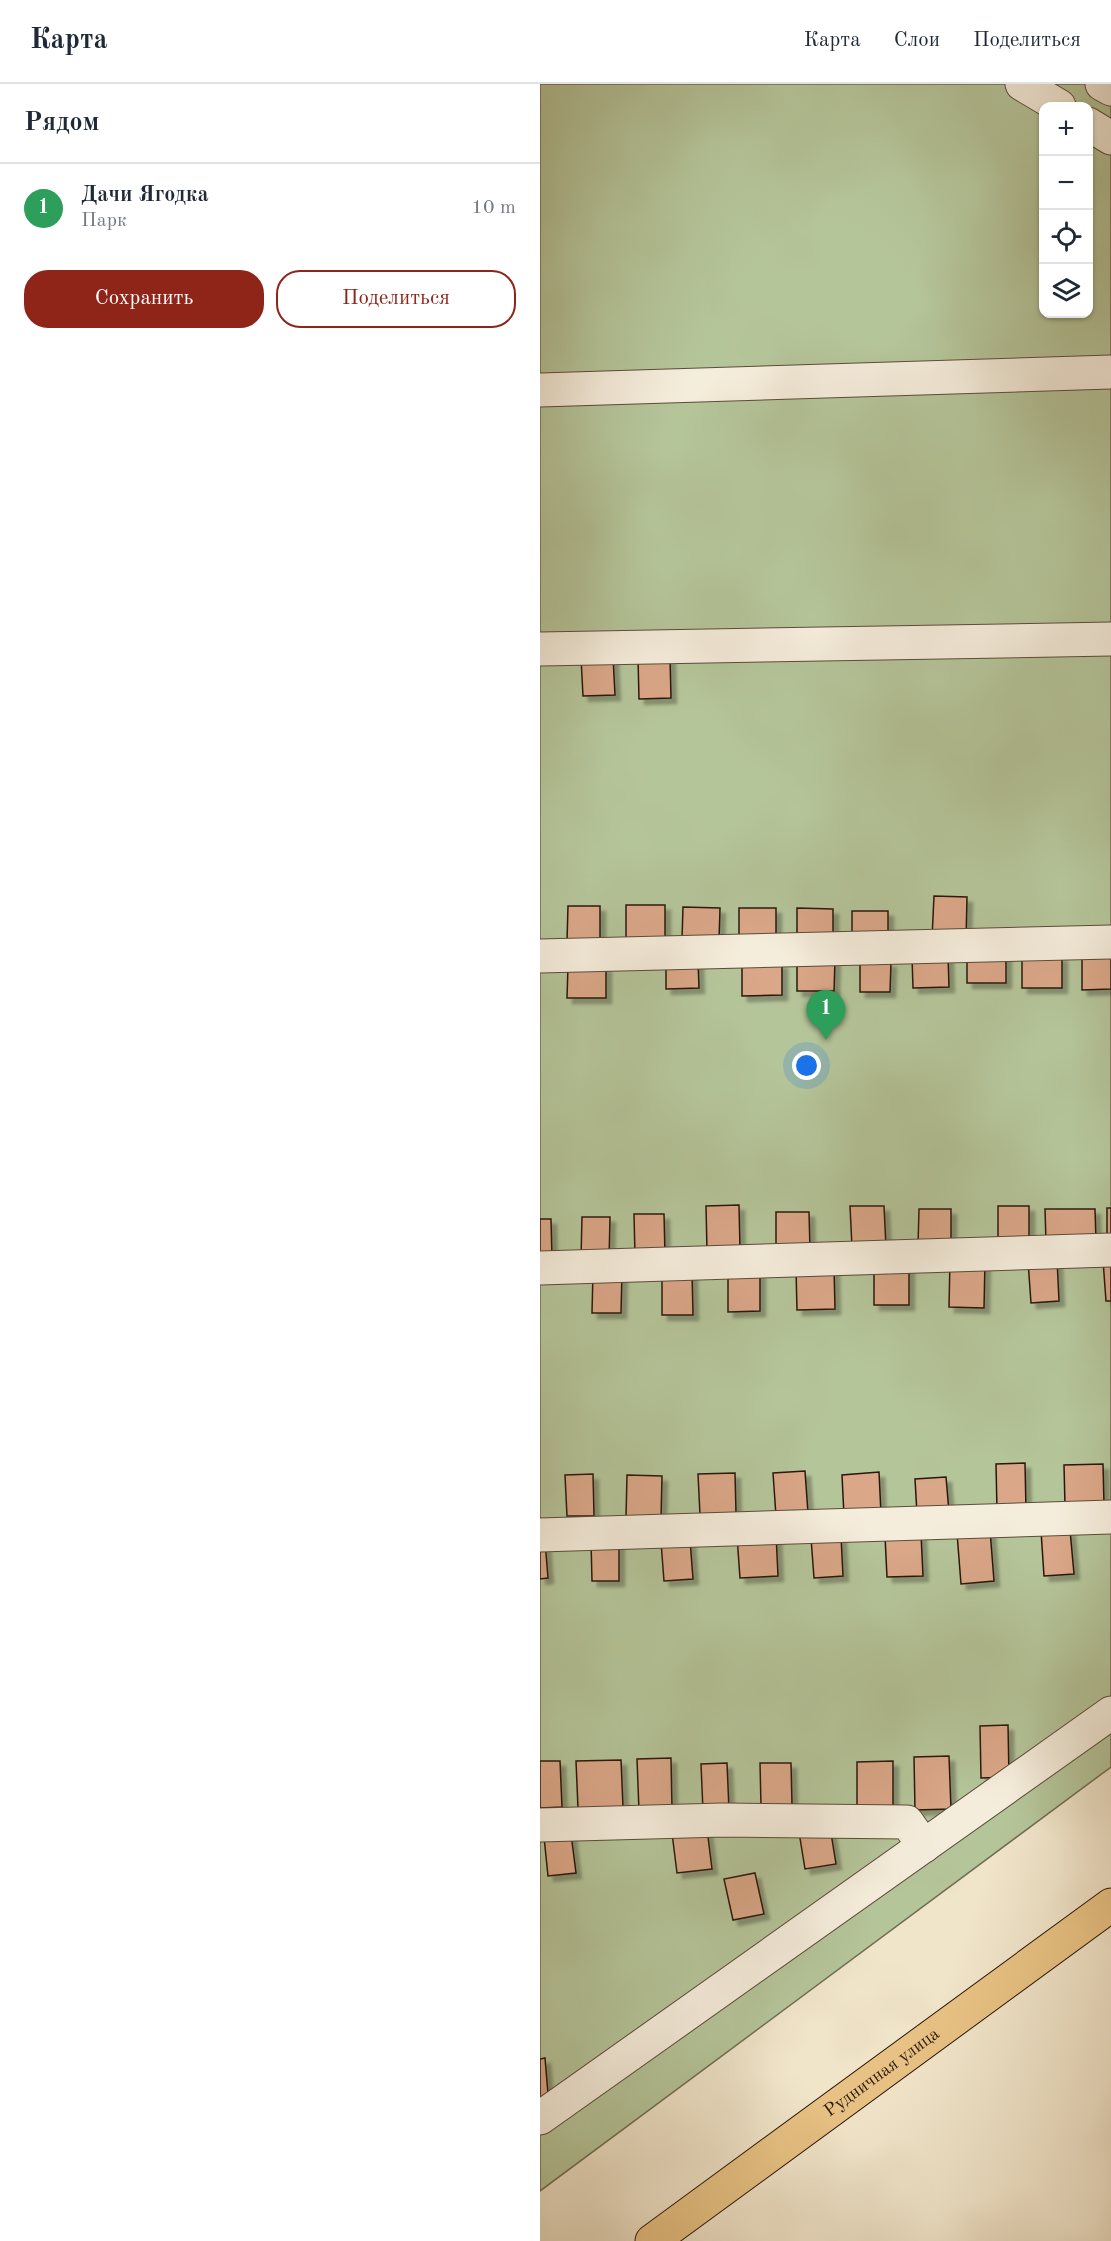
<!DOCTYPE html>
<html lang="ru">
<head>
<meta charset="utf-8">
<style>
	:root { --surface:#fff; --page:#f2f2f3; --text:#1f2937; --muted:#747a83; --line:#e0e1e3; --accent:#8f2418 }
	body { margin:0; font-family:"Old Standard TT",serif; background:var(--page); color:var(--text) }
	.controls { position:absolute; right:18px; top:18px; display:grid; overflow:hidden; border-radius:12px; box-shadow:0 2px 4px #0004 }
	.controls button { width:54px; height:54px; display:grid; place-items:center; padding:0; border:0; border-bottom:2px solid var(--line); background:var(--surface); color:var(--text); font:30px sans-serif }
	.you { position:absolute; left:267px; top:982px; width:21px; height:21px; margin:-15px; border:4px solid #fff; border-radius:50%; background:#1a73e8; box-shadow:0 0 0 9px #1a73e833 }
	.badge { display:grid; place-items:center; width:39px; height:39px; border-radius:50%; background:var(--accent); color:#fff; font-size:20px; font-weight:700 }
	.pin { position:absolute; translate:-50% -50px; filter:drop-shadow(0 2px 3px #0008) }
	.pin::after { content:''; position:absolute; top:32px; width:21px; height:18px; background:inherit; clip-path:polygon(0 0,100% 0,50% 100%) }
	.list { margin:0; padding:0; list-style:none }
	h2 { display:flex; justify-content:space-between; align-items:center; height:78px; margin:0; padding:0 24px; font-size:26px }
	h2 small { font-size:20px; font-weight:400; color:var(--muted) }
	.list li { display:grid; grid-template-columns:39px 1fr auto; gap:18px; align-items:center; box-sizing:border-box; height:90px; padding:0 24px; border-top:2px solid var(--line) }
	.list b { display:block; font-size:22px; white-space:nowrap }
	.list p { margin:0; font-size:20px; white-space:nowrap; color:var(--muted) }
	.list em { font-size:20px; font-style:normal; color:var(--muted) }
	.actions { display:flex; gap:12px; padding:18px 24px }
	.actions a { flex:1; padding:14px 0; border:2px solid var(--accent); border-radius:24px; text-align:center; font-size:21px; color:var(--accent) }
	.actions .main { background:var(--accent); color:#fff }
	.icon { flex:none; width:33px; height:33px; fill:none; stroke:currentColor; stroke-width:2; stroke-linecap:round; stroke-linejoin:round }
	.map { position:relative; flex:none; width:571px; height:2157px; overflow:hidden }
	header { display:flex; align-items:center; gap:36px; box-sizing:border-box; height:84px; padding:0 30px; background:var(--surface); border-bottom:2px solid var(--line) }
	header strong { font-size:28px }
	nav { display:flex; gap:33px; margin-inline-start:auto; font-size:21px }
	main { display:flex }
	aside { flex:1; background:var(--surface) }
	.map>svg:first-child { display:block }
	.green { fill:#b5c59a; stroke:#706e52; stroke-width:1.5; fill-rule:evenodd }
	.building { fill:#daa788; stroke:#2a180a; stroke-width:1.5; filter:url(#shadow) }
	.lines { fill:none; stroke-linecap:round; stroke-linejoin:round }
	.minor-casing { stroke:#5c4b3a; stroke-width:35 }
	.highway-casing { stroke:#2a180a; stroke-width:35 }
	.minor { stroke:#f5eddc; stroke-width:33 }
	.highway { stroke:#e8c284; stroke-width:33 }
	.labels { text-anchor:middle; dominant-baseline:central; stroke-width:6; stroke-linejoin:round; paint-order:stroke }
	.street-label { font-size:18px; fill:#2a180a; stroke:#f5eddc }
</style>
</head>
<body>
<header>
<strong>Карта</strong>
<nav><a>Карта</a><a>Слои</a><a>Поделиться</a></nav>
</header>
<main>
<aside>
<h2>Рядом<small></small></h2>
<ul class="list">
<li><span class="badge" style="background:#2e9e5b">1</span><div><b>Дачи Ягодка</b><p>Парк</p></div><em>10 m</em></li>
</ul>
<div class="actions"><a class="main">Сохранить</a><a>Поделиться</a></div>
</aside>
<div class="map">
<svg width="571" height="2157" viewBox="0 0 571 2157">
	<defs>
		<filter id="shadow"><feDropShadow dx="5.5" dy="5.5" stdDeviation="1.5" flood-color="#0004"/></filter>
	</defs>
	<rect width="100%" height="100%" fill="#f0e4c9"/>
	<filter id="stains"><feTurbulence type="fractalNoise" baseFrequency=".00333" numOctaves="4"/><feColorMatrix values="0 0 0 0 .2 0 0 0 0 .09 0 0 0 0 .02 0 0 0 .5 -.17"/></filter>
	<radialGradient id="worn" r=".72"><stop offset=".6" stop-color="#630" stop-opacity="0"/><stop offset="1" stop-color="#630" stop-opacity=".3"/></radialGradient>
	<path class="green" d="M0,0H567L571,3V1683L0,2107ZM503,22H548V230H503Z"/>
	<g class="building">
		<polygon points="73,573 75,611 43,612 41,574"/>
		<polygon points="98,574 130,574 131,614 99,615"/>
		<polygon points="394,812 427,813 426,855 392,854"/>
		<rect x="86" y="821" width="39" height="36"/>
		<polygon points="28,822 60,822 60,859 27,858"/>
		<polygon points="143,823 180,824 179,856 142,855"/>
		<rect x="199" y="824" width="37" height="29"/>
		<polygon points="257,824 293,825 293,856 257,856"/>
		<rect x="312" y="827" width="36" height="26"/>
		<polygon points="466,869 466,899 427,899 427,870"/>
		<polygon points="408,872 409,903 373,904 372,873"/>
		<rect x="482" y="872" width="40" height="32"/>
		<polygon points="571,874 571,905 542,906 542,875"/>
		<polygon points="257,875 295,876 294,907 257,907"/>
		<polygon points="158,877 159,904 126,905 126,878"/>
		<polygon points="320,878 351,878 350,908 320,908"/>
		<polygon points="242,879 242,911 202,912 202,880"/>
		<polygon points="28,882 66,882 66,914 27,914"/>
		<polygon points="199,1121 200,1166 167,1167 166,1122"/>
		<polygon points="310,1122 344,1122 346,1163 312,1163"/>
		<rect x="458" y="1122" width="31" height="36"/>
		<rect x="567" y="1124" width="4" height="35"/>
		<polygon points="379,1125 411,1125 411,1161 378,1161"/>
		<polygon points="505,1125 555,1125 556,1158 506,1158"/>
		<polygon points="236,1128 269,1128 270,1166 236,1166"/>
		<polygon points="94,1130 124,1130 125,1171 95,1172"/>
		<polygon points="42,1133 70,1133 69,1175 41,1175"/>
		<polygon points="0,1135 11,1135 12,1175 0,1175"/>
		<polygon points="517,1175 519,1217 491,1219 488,1177"/>
		<polygon points="571,1175 571,1217 566,1217 563,1176"/>
		<polygon points="410,1176 445,1177 444,1224 409,1223"/>
		<polygon points="334,1179 369,1180 369,1221 334,1221"/>
		<polygon points="294,1184 295,1225 257,1226 256,1185"/>
		<polygon points="53,1188 82,1188 81,1229 52,1229"/>
		<polygon points="152,1188 153,1231 122,1231 122,1189"/>
		<polygon points="188,1188 220,1188 220,1227 188,1228"/>
		<polygon points="485,1379 486,1427 457,1427 456,1380"/>
		<polygon points="563,1380 564,1421 525,1422 524,1381"/>
		<polygon points="265,1387 268,1429 236,1432 233,1389"/>
		<polygon points="339,1388 341,1430 304,1432 302,1391"/>
		<polygon points="195,1389 196,1430 160,1431 158,1390"/>
		<polygon points="53,1390 54,1432 27,1432 25,1391"/>
		<polygon points="87,1391 122,1392 121,1434 86,1433"/>
		<polygon points="406,1393 409,1428 377,1430 375,1395"/>
		<polygon points="450,1446 454,1497 421,1500 417,1449"/>
		<polygon points="530,1446 534,1490 504,1492 501,1447"/>
		<polygon points="236,1450 238,1492 200,1494 197,1452"/>
		<polygon points="381,1450 383,1492 347,1493 345,1452"/>
		<polygon points="301,1452 303,1492 274,1494 271,1454"/>
		<polygon points="79,1456 79,1497 52,1497 51,1457"/>
		<polygon points="150,1456 153,1495 124,1497 121,1458"/>
		<polygon points="5,1457 8,1494 0,1495 0,1458"/>
		<polygon points="468,1641 469,1693 441,1694 440,1642"/>
		<polygon points="409,1672 411,1725 375,1726 374,1673"/>
		<polygon points="131,1674 132,1726 99,1727 97,1675"/>
		<polygon points="81,1676 83,1723 38,1724 36,1677"/>
		<polygon points="0,1677 20,1677 22,1723 0,1724"/>
		<polygon points="353,1677 353,1726 317,1726 317,1678"/>
		<polygon points="187,1679 189,1726 163,1727 161,1680"/>
		<polygon points="220,1679 251,1679 252,1721 221,1722"/>
		<polygon points="290,1743 296,1780 265,1785 259,1748"/>
		<polygon points="167,1745 172,1785 137,1789 132,1749"/>
		<polygon points="31,1750 36,1789 8,1792 4,1753"/>
		<polygon points="215,1789 224,1830 193,1836 184,1795"/>
		<polygon points="5,1974 9,2022 0,2023 0,1975"/>
	</g>
	<g class="lines">
		<g class="minor-casing">
			<g id="minor">
				<polyline points="482,0 519,22"/>
				<polyline points="562,0 571,5"/>
				<polyline points="548,40 571,54"/>
				<polyline points="0,306 571,288"/>
				<polyline points="0,565 571,555"/>
				<polyline points="0,872 571,858"/>
				<polyline points="0,1184 571,1166"/>
				<polyline points="0,1451 571,1433"/>
				<polyline points="0,1741 183,1736 367,1738 384,1762"/>
				<polyline points="0,2034 571,1629"/>
			</g>
		</g>
		<g class="highway-casing">
			<g id="highway">
				<path id="s1" d="M112,2157L571,1821"/>
			</g>
		</g>
		<use href="#minor" class="minor"/>
		<use href="#highway" class="highway"/>
	</g>
	<g class="labels">
		<g class="street-label">
			<text stroke="none"><textPath href="#s1" startOffset="285">Рудничная улица</textPath></text>
		</g>
	</g>
	<rect width="100%" height="100%" filter="url(#stains)"/>
	<rect width="100%" height="100%" fill="url(#worn)"/>
</svg>
<div class="controls">
<button>+</button>
<button>−</button>
<button><svg class="icon" aria-label="locate" viewBox="0 0 24 24"><circle cx="12" cy="12" r="6"/><path d="M12 2v4M12 18v4M2 12h4M18 12h4"/></svg></button>
<button><svg class="icon" aria-label="layers" viewBox="0 0 24 24"><path d="M12 4l9 5-9 5-9-5zM3 14l9 5 9-5"/></svg></button>
</div>
<div class="you"></div>
<div class="pin badge" style="left:286px;top:956px;background:#2e9e5b">1</div>
</div>
</main>
</body>
</html>
